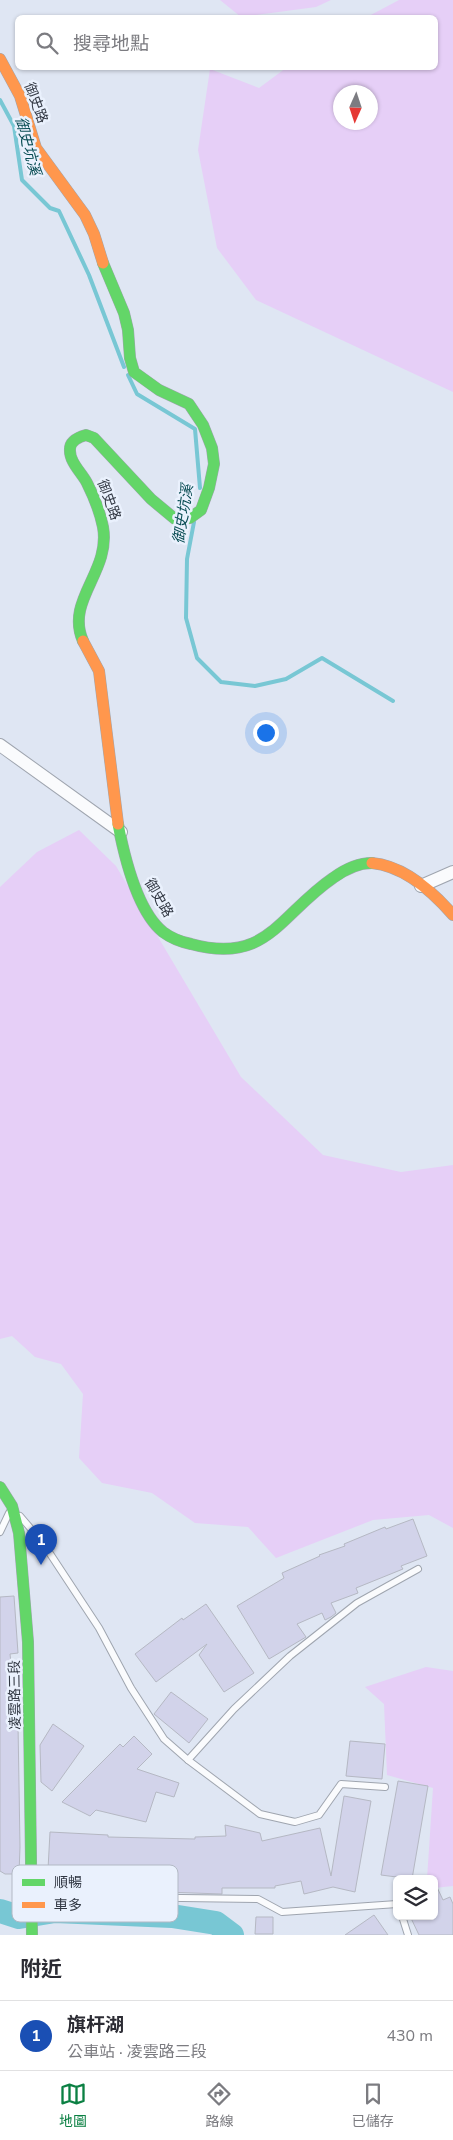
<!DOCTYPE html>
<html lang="zh-TW">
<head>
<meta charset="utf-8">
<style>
	:root { --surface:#fff; --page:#f2f2f3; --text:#2b2b33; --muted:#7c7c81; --line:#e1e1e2; --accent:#0b8043 }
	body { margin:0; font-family:"Nunito Sans","Noto Sans TC",sans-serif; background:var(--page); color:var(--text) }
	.controls { position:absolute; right:15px; bottom:15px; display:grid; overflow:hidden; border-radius:8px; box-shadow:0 1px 4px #0004 }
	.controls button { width:45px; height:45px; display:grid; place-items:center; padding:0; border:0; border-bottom:1px solid var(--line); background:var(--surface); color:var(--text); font:25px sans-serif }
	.compass { position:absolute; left:333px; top:85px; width:45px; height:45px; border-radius:50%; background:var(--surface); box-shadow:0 1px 4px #0004; rotate:183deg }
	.you { position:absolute; left:265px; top:732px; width:18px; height:18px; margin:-12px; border:4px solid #fff; border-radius:50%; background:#1a73e8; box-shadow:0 0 0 8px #1a73e833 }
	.badge { display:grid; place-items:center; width:32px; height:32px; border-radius:50%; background:var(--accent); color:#fff; font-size:16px; font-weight:700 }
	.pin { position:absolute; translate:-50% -41px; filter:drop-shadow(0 1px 2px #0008) }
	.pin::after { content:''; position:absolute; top:26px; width:18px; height:15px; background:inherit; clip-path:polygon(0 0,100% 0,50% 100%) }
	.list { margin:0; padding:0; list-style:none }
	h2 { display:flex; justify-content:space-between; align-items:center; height:65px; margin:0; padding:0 20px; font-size:21px }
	h2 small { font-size:16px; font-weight:400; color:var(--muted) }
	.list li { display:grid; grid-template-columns:32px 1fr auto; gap:15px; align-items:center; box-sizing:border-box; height:70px; padding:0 20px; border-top:1px solid var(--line) }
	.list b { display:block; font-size:19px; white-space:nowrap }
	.list p { margin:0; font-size:16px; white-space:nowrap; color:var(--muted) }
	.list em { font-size:16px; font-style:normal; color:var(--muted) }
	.icon { flex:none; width:28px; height:28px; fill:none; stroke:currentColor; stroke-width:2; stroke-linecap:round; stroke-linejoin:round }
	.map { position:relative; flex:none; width:453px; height:1935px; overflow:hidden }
	.search { position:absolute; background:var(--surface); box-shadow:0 1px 4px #0004; left:15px; right:15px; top:15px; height:55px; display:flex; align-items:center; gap:12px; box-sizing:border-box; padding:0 18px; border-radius:8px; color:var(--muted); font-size:19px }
	.sheet { height:135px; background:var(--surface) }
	nav { display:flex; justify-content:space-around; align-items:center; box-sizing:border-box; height:70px; border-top:1px solid var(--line); background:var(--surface); font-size:14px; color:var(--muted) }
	nav a { display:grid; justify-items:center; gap:2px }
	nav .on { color:var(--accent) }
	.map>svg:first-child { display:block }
	.green { fill:#e6cff7; fill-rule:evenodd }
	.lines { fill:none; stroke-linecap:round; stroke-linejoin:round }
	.stream { stroke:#78c7d4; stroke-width:4 }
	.river { stroke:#78c7d4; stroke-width:24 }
	.building { fill:#d2d3ea; stroke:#b5b8c3 }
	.lane-casing { stroke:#9fa5af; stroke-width:8 }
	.street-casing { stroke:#9fa5af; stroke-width:14 }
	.fast-casing { stroke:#9fa5af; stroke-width:12 }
	.slow-casing { stroke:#9fa5af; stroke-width:12 }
	.lane { stroke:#fafbfd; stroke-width:6 }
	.street { stroke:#fafbfd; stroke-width:12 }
	.fast { stroke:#63d668; stroke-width:11 }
	.slow { stroke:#ff974d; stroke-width:11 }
	.labels { text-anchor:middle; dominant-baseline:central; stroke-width:5; stroke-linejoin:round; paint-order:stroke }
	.street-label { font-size:14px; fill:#313743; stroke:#eaf1fd }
	.water-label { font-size:15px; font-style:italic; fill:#084c53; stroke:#eaf1fd }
	.key { fill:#eaf1fd; stroke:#b2b9c5; stroke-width:1 }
	.key-label { font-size:14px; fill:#313743 }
</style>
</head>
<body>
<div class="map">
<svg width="453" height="1935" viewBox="0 0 453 1935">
	<rect width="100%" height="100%" fill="#dfe6f3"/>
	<g class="green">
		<polygon points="220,0 331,0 316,7 241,17"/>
		<path d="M399,0H453V392L256,300L217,248L198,150L210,69L259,88L286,68H436V18L367,17ZM370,92V122H340V92Z"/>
		<polygon points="79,830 116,866 241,1077 323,1155 401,1172 453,1165 453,1528 429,1515 373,1520 276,1558 248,1527 195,1523 152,1493 102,1483 79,1458 83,1394 61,1364 35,1357 12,1336 0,1339 0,887 37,852"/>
		<polygon points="426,1667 453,1671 453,1886 434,1888 434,1879 427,1879 433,1788 387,1775 384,1704 365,1687"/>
	</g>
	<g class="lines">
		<g class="stream">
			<polyline points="0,100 14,126 22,180 50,208 59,211 89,275 124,367"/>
			<polyline points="128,375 137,394 195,429 200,488"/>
			<polyline points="194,522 187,559 186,618 197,658 221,682 255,686 286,679 322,658 393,701"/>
		</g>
		<polyline class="river" points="0,1911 19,1917 55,1911 172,1916 216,1923 232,1935"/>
	</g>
	<g class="building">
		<polygon points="413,1519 427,1556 401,1566 403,1569 356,1588 358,1593 331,1603 336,1613 331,1617 325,1620 322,1613 297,1624 306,1637 269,1659 237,1606 284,1578 282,1573 320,1556 319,1555 345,1546 344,1544 385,1527 386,1529"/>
		<polygon points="14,1596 18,1653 10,1654 18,1724 20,1847 19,1874 5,1874 0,1871 0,1597"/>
		<polygon points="206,1604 254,1673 224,1692 199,1655 207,1644 156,1682 135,1654 182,1618 183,1620"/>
		<polygon points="171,1692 208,1719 189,1743 154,1714"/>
		<polygon points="53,1724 84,1746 52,1791 41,1782 40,1745"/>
		<polygon points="134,1736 152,1754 137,1769 179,1783 174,1797 156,1792 146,1822 96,1810 90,1816 62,1802 120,1744 123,1747"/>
		<polygon points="350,1741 385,1744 382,1779 346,1776"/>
		<polygon points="398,1781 428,1786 412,1879 381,1875"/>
		<polygon points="344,1796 371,1801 355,1892 333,1887 304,1894 301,1881 275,1886 275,1888 222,1888 222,1894 47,1888 50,1832 108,1835 108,1837 195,1839 195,1837 226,1836 225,1825 260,1833 262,1841 320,1828 331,1876"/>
		<polygon points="434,1881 443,1900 450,1897 453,1904 453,1935 419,1935 410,1916 434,1916"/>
		<polygon points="374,1915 388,1935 345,1935"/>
		<polygon points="256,1917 273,1917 273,1934 255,1934"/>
	</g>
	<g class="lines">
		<g class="lane-casing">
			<g id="lane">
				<polyline points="20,1516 43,1543 99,1628 131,1688 164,1739 188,1760 260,1814 295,1822 319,1815 341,1784 385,1787"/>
				<polyline points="0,1532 9,1513"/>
				<polyline points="188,1760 234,1709 290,1656 357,1603 418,1569"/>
				<polyline points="33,1896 258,1899 282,1912 397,1904"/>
				<polyline points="402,1916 408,1935"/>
			</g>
		</g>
		<g class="street-casing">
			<g id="street">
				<polyline points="0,745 121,832"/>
				<polyline points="421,886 453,872"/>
			</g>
		</g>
		<g class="fast-casing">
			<g id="fast">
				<path d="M83,641C65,600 111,572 103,527C100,512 94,497 87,483C82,473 69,462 70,449C70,441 79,437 86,435L94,438L151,499L175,519L190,518L201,510L209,488L214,464L212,448L203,425L189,404L159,390L134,372L130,358L128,330L124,313L103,263"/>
				<path d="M118,824C124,855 137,911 163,932C171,938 181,942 191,944C267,965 279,915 333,878C344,870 358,863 372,863"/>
				<polyline points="0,1487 12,1506 19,1533 28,1642 32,1935"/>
			</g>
		</g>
		<g class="slow-casing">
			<g id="slow">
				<polyline points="0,59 20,96 36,148 85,215 94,234 103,263"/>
				<polyline points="83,641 99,671 118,824"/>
				<path d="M372,863C404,866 433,892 453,915"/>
			</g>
		</g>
		<use href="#lane" class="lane"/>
		<use href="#street" class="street"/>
		<use href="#fast" class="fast"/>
		<use href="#slow" class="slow"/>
	</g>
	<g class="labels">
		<g class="street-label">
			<text transform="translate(36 103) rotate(70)">御史路</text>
			<text transform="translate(109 500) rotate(70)">御史路</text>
			<text transform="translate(159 898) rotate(60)">御史路</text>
			<text transform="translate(15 1695) rotate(-91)">凌雲路三段</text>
		</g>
		<g class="water-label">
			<text transform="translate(28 146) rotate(75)">御史坑溪</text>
			<text transform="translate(183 514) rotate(-81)">御史坑溪</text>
		</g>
	</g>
	<rect x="12" y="1865" width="166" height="57" rx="8" class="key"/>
	<rect x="22" y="1879" width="23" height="7" fill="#63d668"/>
	<rect x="22" y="1902" width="23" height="6" fill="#ff974d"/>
	<g class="key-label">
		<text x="54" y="1887">順暢</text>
		<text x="54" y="1910">車多</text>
	</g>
</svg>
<div class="controls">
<button><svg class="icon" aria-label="layers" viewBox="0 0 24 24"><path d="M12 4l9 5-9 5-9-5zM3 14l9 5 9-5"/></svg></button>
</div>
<svg class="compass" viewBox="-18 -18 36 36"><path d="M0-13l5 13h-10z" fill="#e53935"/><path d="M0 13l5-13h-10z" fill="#7c7c81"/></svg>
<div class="you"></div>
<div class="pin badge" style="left:41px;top:1565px;background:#1a4fb4">1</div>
<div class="search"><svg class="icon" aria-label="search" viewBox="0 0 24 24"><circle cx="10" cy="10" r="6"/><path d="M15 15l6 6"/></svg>搜尋地點</div>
</div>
<section class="sheet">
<h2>附近<small></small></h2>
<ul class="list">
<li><span class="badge" style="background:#1a4fb4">1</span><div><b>旗杆湖</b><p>公車站 · 凌雲路三段</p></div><em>430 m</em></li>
</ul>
</section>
<nav>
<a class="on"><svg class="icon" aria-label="map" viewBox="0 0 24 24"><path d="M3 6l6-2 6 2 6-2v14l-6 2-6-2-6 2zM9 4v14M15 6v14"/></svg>地圖</a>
<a><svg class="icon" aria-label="directions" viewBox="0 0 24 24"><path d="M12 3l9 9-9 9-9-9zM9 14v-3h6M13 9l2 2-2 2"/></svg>路線</a>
<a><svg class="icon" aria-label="saved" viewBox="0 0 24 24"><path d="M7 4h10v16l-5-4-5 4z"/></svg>已儲存</a>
</nav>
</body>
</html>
